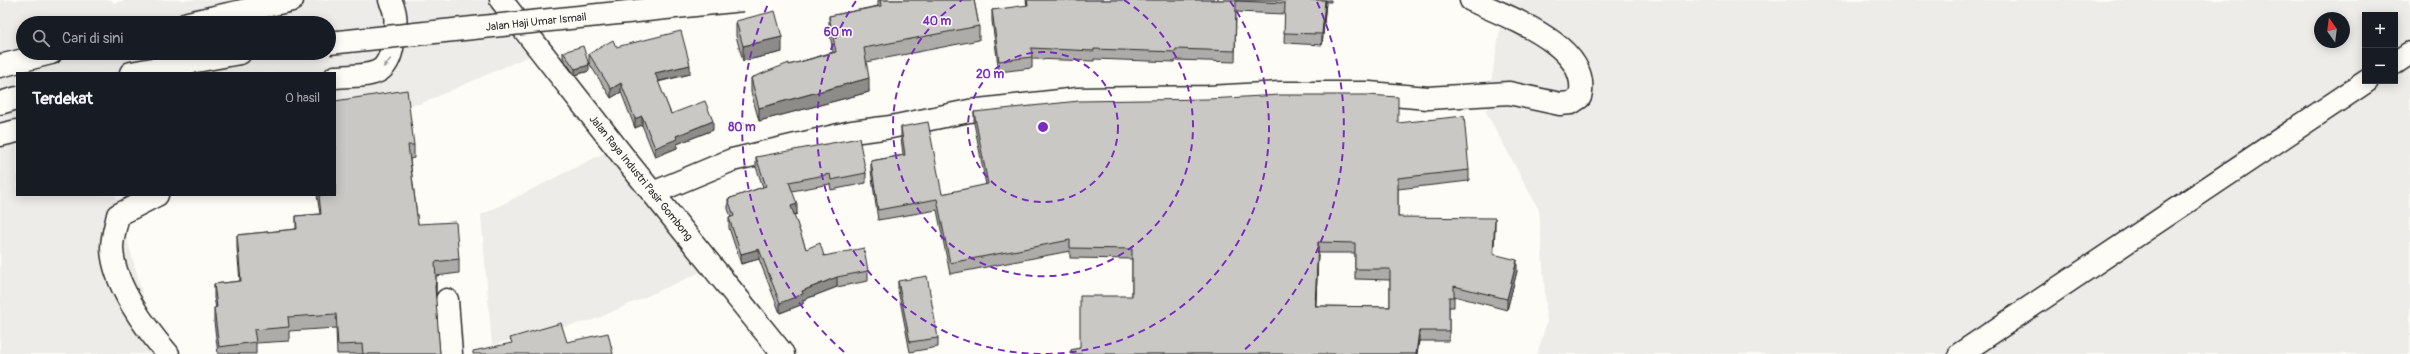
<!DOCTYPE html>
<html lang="id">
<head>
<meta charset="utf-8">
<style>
	:root { --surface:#171b24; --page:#242831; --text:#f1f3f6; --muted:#9ea1a6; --line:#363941 }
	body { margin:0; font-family:Pangolin,sans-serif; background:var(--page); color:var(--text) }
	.controls { position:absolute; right:12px; top:12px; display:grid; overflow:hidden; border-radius:0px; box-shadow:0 2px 10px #0003 }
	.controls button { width:36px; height:36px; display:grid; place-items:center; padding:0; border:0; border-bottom:1px solid var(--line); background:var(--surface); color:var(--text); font:20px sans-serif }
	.compass { position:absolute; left:2314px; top:12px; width:36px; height:36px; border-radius:50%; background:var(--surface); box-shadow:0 2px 10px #0003; rotate:346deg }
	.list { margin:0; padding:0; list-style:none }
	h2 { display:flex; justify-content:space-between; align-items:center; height:52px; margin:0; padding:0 16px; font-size:17px }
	h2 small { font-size:13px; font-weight:400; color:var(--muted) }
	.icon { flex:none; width:22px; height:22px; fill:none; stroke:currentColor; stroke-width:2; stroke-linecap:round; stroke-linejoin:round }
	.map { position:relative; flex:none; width:2410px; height:354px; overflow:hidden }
	.search { position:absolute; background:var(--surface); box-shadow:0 2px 10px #0003; left:16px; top:16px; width:320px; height:44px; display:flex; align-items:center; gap:10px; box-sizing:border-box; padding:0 14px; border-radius:22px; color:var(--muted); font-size:15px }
	.panel { position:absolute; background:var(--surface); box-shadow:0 2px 10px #0003; left:16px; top:72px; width:320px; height:124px; border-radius:0px }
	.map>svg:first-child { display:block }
	.built { fill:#edece8; fill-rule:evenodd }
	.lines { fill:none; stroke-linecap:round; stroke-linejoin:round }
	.minor-casing { stroke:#2b2b2b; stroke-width:25 }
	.major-casing { stroke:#2b2b2b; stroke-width:25 }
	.minor { stroke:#fdfcf7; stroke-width:22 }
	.major { stroke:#fdfcf7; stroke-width:22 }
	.major-bridge-casing { stroke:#2b2b2b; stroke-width:25; stroke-linecap:butt }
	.major-bridge { stroke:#fdfcf7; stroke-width:22 }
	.wall { fill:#adaca9; stroke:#2b2b2b; fill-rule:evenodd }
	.shaded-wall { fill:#8d8c89; stroke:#2b2b2b }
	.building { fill:#c9c8c4; stroke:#2b2b2b; fill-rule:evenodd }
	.oneway { fill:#9e9e9b }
	.ring { fill:none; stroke:#7b2cbf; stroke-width:2; stroke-dasharray:7 5 }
	.labels { text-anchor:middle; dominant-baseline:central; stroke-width:3; stroke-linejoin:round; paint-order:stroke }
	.street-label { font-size:11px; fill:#2b2b2b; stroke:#fdfcf7 }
	.centre { fill:#7b2cbf; stroke:#fdfcf7; stroke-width:2 }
	.ring-label { font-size:12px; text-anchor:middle; font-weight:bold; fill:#7b2cbf; stroke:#fdfcf7; stroke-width:3; stroke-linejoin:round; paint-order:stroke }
</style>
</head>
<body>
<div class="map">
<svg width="2410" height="354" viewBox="0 0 2410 354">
	<rect width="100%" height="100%" fill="#fdfcf7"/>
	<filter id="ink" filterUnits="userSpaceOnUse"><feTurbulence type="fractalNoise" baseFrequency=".025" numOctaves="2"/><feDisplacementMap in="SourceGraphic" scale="8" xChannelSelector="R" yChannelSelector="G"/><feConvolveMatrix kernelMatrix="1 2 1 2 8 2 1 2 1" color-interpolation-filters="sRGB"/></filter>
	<g filter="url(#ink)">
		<g class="built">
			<path d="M0,0H112L113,3L126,0H488L536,53L420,104L335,108V73H17V195H115L159,354H0ZM23,23H329V53H23Z"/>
			<path d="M1505,0H2410V354H1537L1547,322L1539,210L1486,112ZM2365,15H2395V81H2365ZM2320,18H2344V42H2320Z"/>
			<polygon points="624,143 710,268 596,319 492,345 481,215"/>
		</g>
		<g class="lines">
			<g class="minor-casing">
				<g id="minor">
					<polyline points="188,23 292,0"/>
					<polyline points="2395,63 2410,53"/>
					<polyline points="0,66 51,53"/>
					<path d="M335,77C373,74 389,80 394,36C396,22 397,13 390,0"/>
					<polyline points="0,135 17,131"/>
					<path d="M653,193L732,160L852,132L891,127L969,111L1078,99L1208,97L1280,93H1369L1428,98L1509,93L1560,104L1571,103L1580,97C1593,46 1507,17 1471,0"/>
					<path d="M157,195L118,215C116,225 112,237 112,248C113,284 146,329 168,354"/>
					<polyline points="447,300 451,354"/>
					<polyline points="1960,354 2367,81"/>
				</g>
			</g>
			<g class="major-casing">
				<g id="major">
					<polyline points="501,0 630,165 783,354"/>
					<polyline points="131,73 240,53"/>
					<polyline points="0,103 17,98"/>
				</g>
			</g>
			<use href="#minor" class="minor"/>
			<use href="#major" class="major"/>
			<g class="major-bridge-casing">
				<polyline id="major-bridge" points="329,43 743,0"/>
			</g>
			<use href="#major-bridge" class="major-bridge"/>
		</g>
		<g class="wall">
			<polygon points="878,0 974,0 979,26 979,40 866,62 869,92 759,121 751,92 751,78 789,65 833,52 829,29 829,16 878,6"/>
			<polygon points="1026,0 1331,0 1331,2 1326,2 1322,45 1284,43 1285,14 1236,12 1235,62 1176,60 1175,62 1094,59 1094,61 1032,59 1032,68 999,72 992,21 992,10 1027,6"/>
			<polygon points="736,21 782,52 743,61 736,36"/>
			<polygon points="616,47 690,74 658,82 671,114 713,130 677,144 677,148 655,157 642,125 635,128 621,92 611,98 589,63 589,54"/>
			<polygon points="563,52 589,71 575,75 563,58"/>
			<polygon points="335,101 414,145 414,158 410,159 418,224 459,259 459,273 436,276 436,294 435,298 440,354 337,354 336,328 289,331 289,341 256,343 256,354 218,354 214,322 214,308 216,308 214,298 214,284 240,281 237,248 237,235 296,229 296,216 320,214 317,195 335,195"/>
			<path d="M974,112L1398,123L1469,170V181L1398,189V217L1495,229L1493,254L1517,271L1507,310L1454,296V307H1449V341H1419L1417,354H1071V350L1080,348L1132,296V259L1070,258V251L950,274L937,210L878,220L871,171V161L903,155L901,138V127L942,194L986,185L974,123ZM1318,253H1355V279L1390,280V307L1316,306Z"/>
			<polygon points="756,157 866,173 866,183 831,190 830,184 792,191 797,214 794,215 806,249 868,271 868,281 837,287 803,300 803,304 780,313 759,259 741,264 729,228 729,218 731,217 728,209 728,199 763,187 756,167"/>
			<polygon points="898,281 938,338 938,347 910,352 898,290"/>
		</g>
		<g class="shaded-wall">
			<polygon points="1325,0 1326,0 1326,2 1322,45 1322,34"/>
			<polygon points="782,37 782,52 743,61 743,46"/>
			<polygon points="589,65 589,71 575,75 575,69"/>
			<polygon points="690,65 690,74 655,82 655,73"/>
			<polygon points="869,78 869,92 759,121 759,108"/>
			<polygon points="621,83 621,92 611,98 611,89"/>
			<polygon points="642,116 642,125 635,128 635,119"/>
			<polygon points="713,121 713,130 677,144 677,148 655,157 655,148 676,136"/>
			<polygon points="797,204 797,214 791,216 791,206"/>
			<polygon points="1495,218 1495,229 1493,265 1493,254"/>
			<polygon points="1318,242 1318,253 1315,317 1315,306"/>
			<polygon points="759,249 759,259 741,264 741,254"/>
			<polygon points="1517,260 1517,271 1507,310 1507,299"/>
			<polygon points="837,277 837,287 803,300 803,304 780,313 780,303 802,291"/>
			<polygon points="436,280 436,294 435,301 435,287"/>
			<polygon points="1419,331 1419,341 1417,354 1416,354"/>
		</g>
		<g class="building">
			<polygon points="880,0 974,0 979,26 864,48 869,78 759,108 751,78 789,63 789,65 836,52 829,16 881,6"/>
			<polygon points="1027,0 1325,0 1322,34 1284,33 1285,3 1236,1 1235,51 1176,49 1175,52 1094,49 1094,51 1031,48 1032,57 999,61 992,10 1028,5"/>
			<polygon points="775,11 782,37 743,46 736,21"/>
			<polygon points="681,31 690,65 655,73 671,114 705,101 713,121 676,136 677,139 655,148 642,116 635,119 621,83 611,89 589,54 613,40 616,47"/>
			<polygon points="583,46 589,65 575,69 563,52"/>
			<polygon points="407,90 414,145 408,145 418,224 456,222 459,259 435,262 436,280 435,287 440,354 363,354 362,344 338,345 336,314 288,317 289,327 254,330 256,342 219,347 214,308 217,307 214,284 241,281 237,235 297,229 296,216 321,214 319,195 335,195 335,101"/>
			<path d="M1280,95H1368L1398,97V123L1464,116L1469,170L1398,178V217L1495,218L1493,254L1517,260L1507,299L1454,286V297H1449V331H1419L1416,354H1072L1071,350L1080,348V296H1132V249L1070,248V240L950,263L937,199L878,210L871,161L905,155L901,127L928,122L942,194L988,184L974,112L1079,101L1208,99ZM1318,242L1355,243V269H1390V307L1315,306Z"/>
			<polygon points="859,138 866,173 831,180 830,174 789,182 797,204 791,206 806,249 820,243 824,256 864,248 868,271 837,277 802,291 803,294 780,303 759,249 741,254 729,218 734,216 728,199 766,186 756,157"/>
			<polygon points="927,276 938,338 910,342 898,281"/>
			<polygon points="561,323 567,342 608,333 613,354 473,354 473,351 512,343 510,338"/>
		</g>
		<defs><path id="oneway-solid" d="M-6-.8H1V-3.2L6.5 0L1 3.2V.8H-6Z"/></defs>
		<use class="oneway" href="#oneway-solid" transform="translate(387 63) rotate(130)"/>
	</g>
	<g class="ring">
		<circle cx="1043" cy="127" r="75"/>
		<path d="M1124 0A150 150 0 1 1 962 0"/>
		<path d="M1230 1A226 226 0 1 1 856 1"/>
		<path d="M844 352A301 301 0 0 1 769 2M1317 2A301 301 0 0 1 1242 352"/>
	</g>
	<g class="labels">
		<g class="street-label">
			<text transform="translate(536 22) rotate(-6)">Jalan Haji Umar Ismail</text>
			<text transform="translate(641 178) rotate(51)">Jalan Raya Industri Pasir Gombong</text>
		</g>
	</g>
	<circle cx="1043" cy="127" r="6" class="centre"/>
	<g class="ring-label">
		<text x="937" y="25">40 m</text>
		<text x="838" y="36">60 m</text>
		<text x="990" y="78">20 m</text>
		<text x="742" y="131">80 m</text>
	</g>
</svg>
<div class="controls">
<button>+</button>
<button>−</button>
</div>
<svg class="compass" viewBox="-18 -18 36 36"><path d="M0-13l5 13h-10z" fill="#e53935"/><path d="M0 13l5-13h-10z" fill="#9ea1a6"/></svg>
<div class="search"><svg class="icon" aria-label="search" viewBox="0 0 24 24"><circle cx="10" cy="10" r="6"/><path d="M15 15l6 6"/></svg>Cari di sini</div>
<section class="panel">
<h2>Terdekat<small>0 hasil</small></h2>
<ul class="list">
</ul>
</section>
</div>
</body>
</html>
